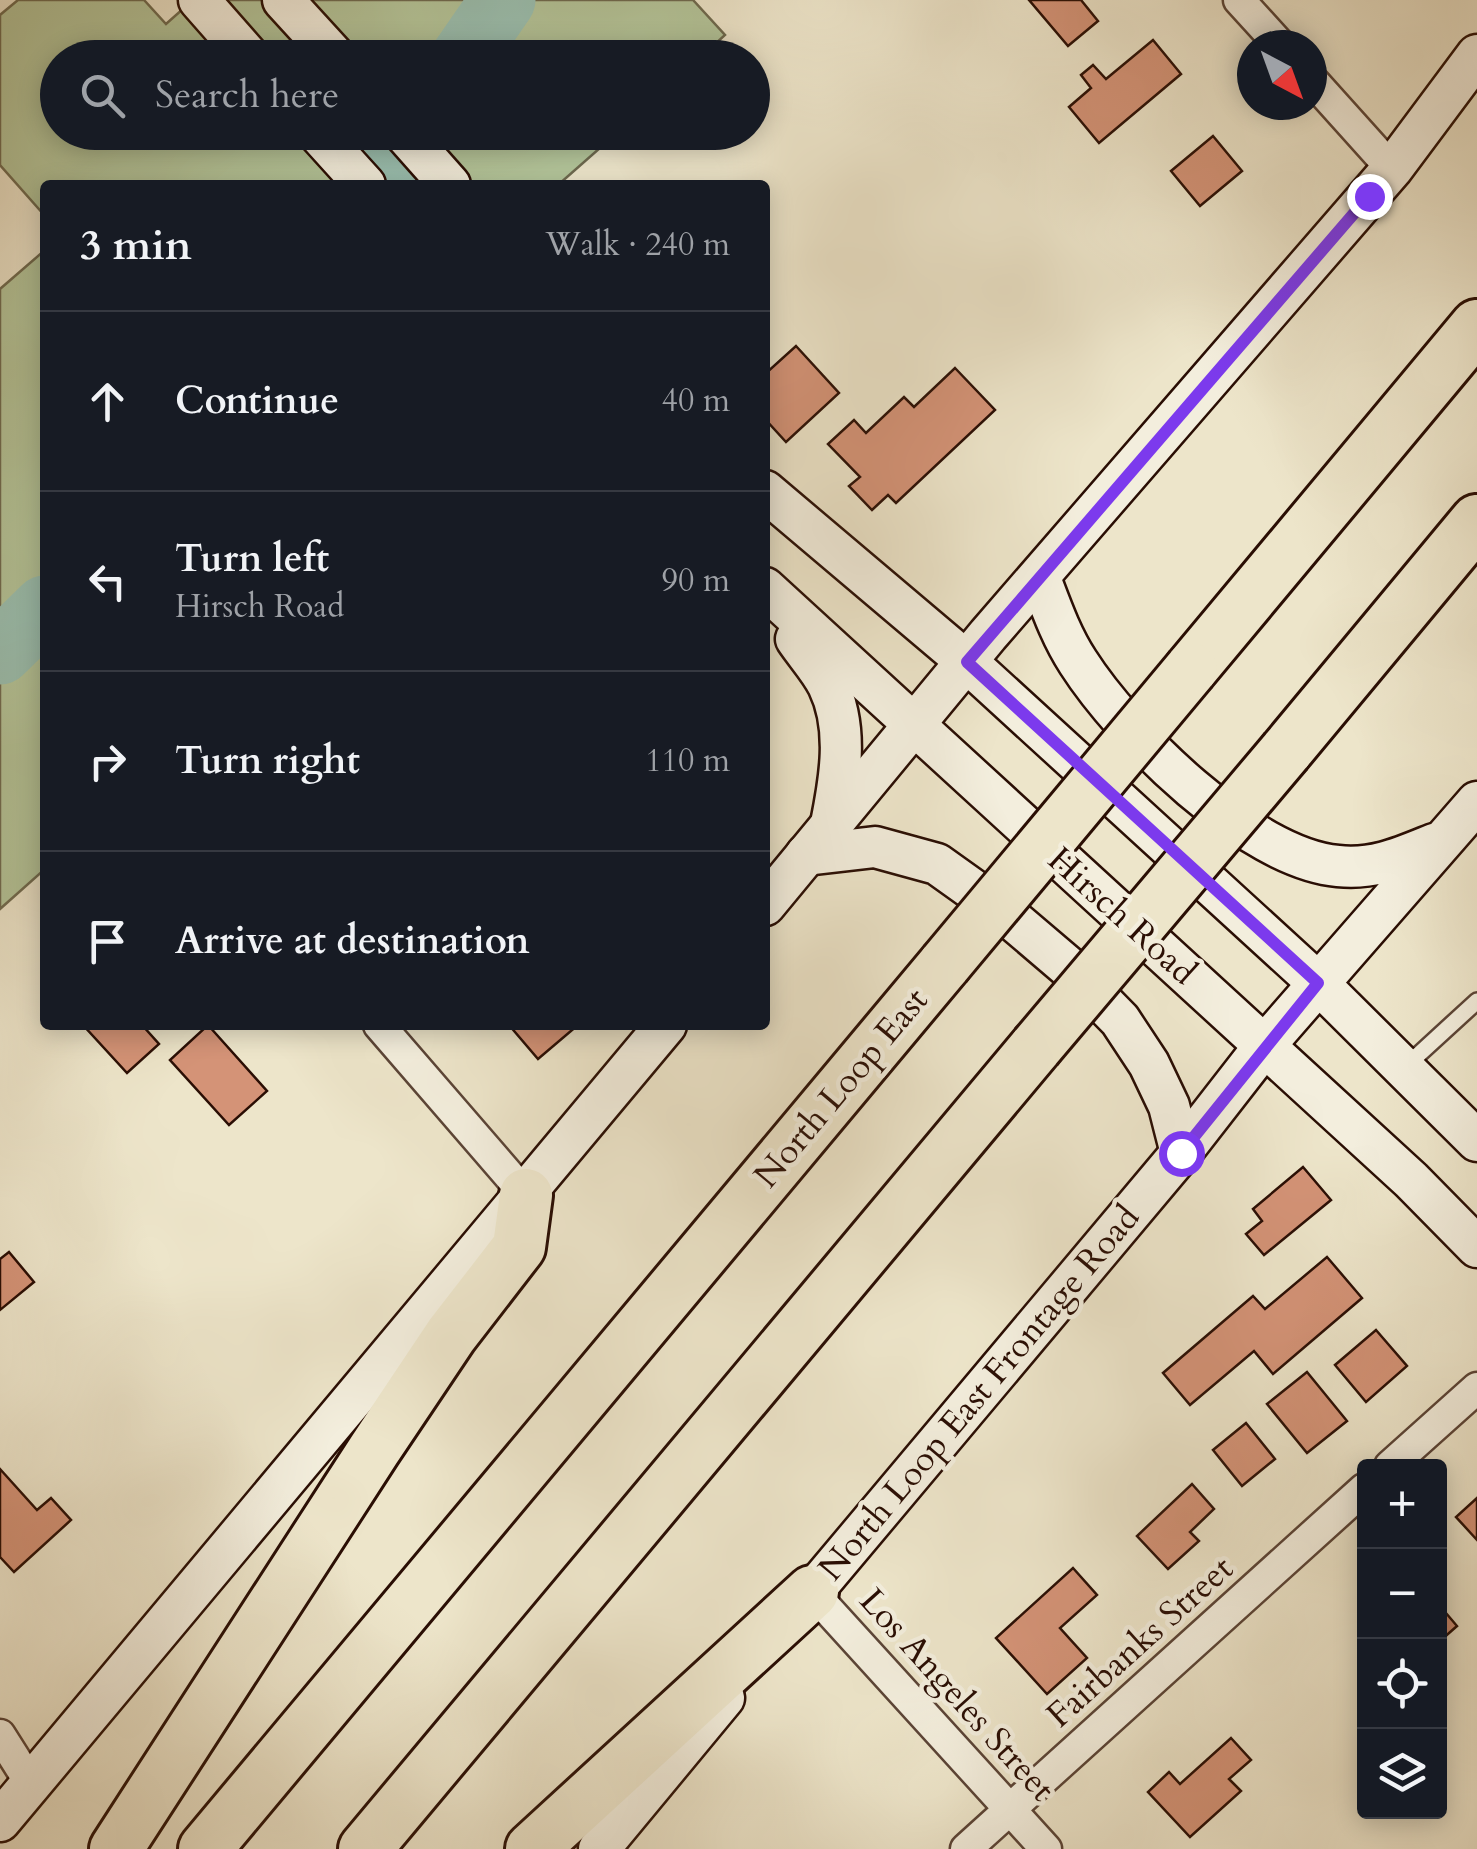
<!DOCTYPE html>
<html lang="en">
<head>
<meta charset="utf-8">
<style>
	:root { --surface:#171b24; --page:#242831; --text:#f1f3f6; --muted:#9ea1a6; --line:#363941 }
	body { margin:0; font-family:Cardo,serif; background:var(--page); color:var(--text) }
	.controls { position:absolute; right:30px; bottom:30px; display:grid; overflow:hidden; border-radius:10px; box-shadow:0 5px 25px #0003 }
	.controls button { width:90px; height:90px; display:grid; place-items:center; padding:0; border:0; border-bottom:2px solid var(--line); background:var(--surface); color:var(--text); font:50px sans-serif }
	.compass { position:absolute; left:1237px; top:30px; width:90px; height:90px; border-radius:50%; background:var(--surface); box-shadow:0 5px 25px #0003; rotate:139deg }
	.stop { position:absolute; width:30px; height:30px; margin:-22px; border:8px solid #7c3aed; border-radius:50%; background:#fff }
	.stop.end { background:#7c3aed; border-color:#fff; box-shadow:0 2px 10px #0008 }
	.list { margin:0; padding:0; list-style:none }
	h2 { display:flex; justify-content:space-between; align-items:center; height:130px; margin:0; padding:0 40px; font-size:42px }
	h2 small { font-size:32px; font-weight:400; color:var(--muted) }
	.list li { display:grid; grid-template-columns:65px 1fr auto; gap:30px; align-items:center; box-sizing:border-box; height:180px; padding:0 40px; border-top:2px solid var(--line) }
	.list b { display:block; font-size:38px; white-space:nowrap }
	.list p { margin:0; font-size:32px; white-space:nowrap; color:var(--muted) }
	.list em { font-size:32px; font-style:normal; color:var(--muted) }
	.icon { flex:none; width:55px; height:55px; fill:none; stroke:currentColor; stroke-width:2; stroke-linecap:round; stroke-linejoin:round }
	.map { position:relative; flex:none; width:1477px; height:1849px; overflow:hidden }
	.search { position:absolute; background:var(--surface); box-shadow:0 5px 25px #0003; left:40px; top:40px; width:730px; height:110px; display:flex; align-items:center; gap:25px; box-sizing:border-box; padding:0 35px; border-radius:55px; color:var(--muted); font-size:38px }
	.panel { position:absolute; background:var(--surface); box-shadow:0 5px 25px #0003; left:40px; top:180px; width:730px; height:850px; border-radius:10px }
	.map>svg:first-child { display:block }
	.green { fill:#b4c59a; stroke:#6f6a4f; stroke-width:2.5 }
	.lines { fill:none; stroke-linecap:round; stroke-linejoin:round }
	.river { stroke:#9ac0b1; stroke-width:65 }
	.building { fill:#d49377; stroke:#2a0e04; stroke-width:2.5 }
	.service-casing { stroke:#5b4436; stroke-width:20 }
	.minor-casing { stroke:#5b4436; stroke-width:35 }
	.secondary-casing { stroke:#2a0e04; stroke-width:45 }
	.motorway-casing { stroke:#2a0e04; stroke-width:58 }
	.service { stroke:#f3eedd; stroke-width:15 }
	.minor { stroke:#f3eedd; stroke-width:30 }
	.secondary { stroke:#f3eedd; stroke-width:40 }
	.motorway { stroke:#ede5ca; stroke-width:52 }
	.motorway-bridge-casing { stroke:#2a0e04; stroke-width:58; stroke-linecap:butt }
	.motorway-bridge { stroke:#ede5ca; stroke-width:52 }
	.route { stroke:#7c3aed; stroke-width:12 }
	.labels { text-anchor:middle; dominant-baseline:central; stroke-width:9; stroke-linejoin:round; paint-order:stroke }
	.street-label { font-size:35px; fill:#2a0e04; stroke:#f3eedd }
</style>
</head>
<body>
<div class="map">
<svg width="1477" height="1849" viewBox="0 0 1477 1849">
	<rect width="100%" height="100%" fill="#ede5ca"/>
	<filter id="stains"><feTurbulence type="fractalNoise" baseFrequency=".002" numOctaves="4"/><feColorMatrix values="0 0 0 0 .2 0 0 0 0 .09 0 0 0 0 .02 0 0 0 .5 -.17"/></filter>
	<radialGradient id="worn" r=".72"><stop offset=".6" stop-color="#630" stop-opacity="0"/><stop offset="1" stop-color="#630" stop-opacity=".3"/></radialGradient>
	<g class="green">
		<polygon points="18,0 144,0 166,24 193,0 693,0 725,35 700,58 58,58 58,132 617,133 558,185 45,185 45,216 0,165 0,15"/>
		<polygon points="45,250 45,869 0,909 0,289"/>
	</g>
	<g class="lines">
		<g class="river">
			<polyline points="463,58 503,0"/>
			<polyline points="376,185 412,132"/>
			<polyline points="0,652 45,608"/>
		</g>
	</g>
	<g class="building">
		<polygon points="1029,0 1081,0 1098,21 1068,46"/>
		<polygon points="1153,40 1181,74 1099,143 1069,107 1091,88 1081,75 1093,65 1106,79"/>
		<polygon points="1213,136 1242,171 1200,206 1171,171"/>
		<polygon points="796,346 839,393 786,442 765,419 765,374"/>
		<polygon points="955,368 995,410 896,503 888,495 872,510 849,486 860,477 828,444 854,420 866,433 904,397 914,407"/>
		<polygon points="83,1025 142,1025 159,1044 127,1073"/>
		<polygon points="208,1025 267,1091 229,1125 170,1060"/>
		<polygon points="509,1025 578,1025 538,1059"/>
		<polygon points="1303,1167 1331,1200 1264,1255 1246,1234 1262,1221 1253,1209"/>
		<polygon points="9,1252 34,1282 0,1310 0,1259"/>
		<polygon points="1327,1257 1362,1298 1273,1374 1254,1351 1190,1405 1163,1373 1253,1296 1265,1309"/>
		<polygon points="1376,1330 1407,1366 1366,1402 1335,1365"/>
		<polygon points="1307,1372 1347,1421 1307,1453 1267,1404"/>
		<polygon points="1246,1423 1275,1459 1242,1486 1213,1450"/>
		<polygon points="0,1469 37,1510 51,1498 71,1520 14,1572 0,1557"/>
		<polygon points="1192,1484 1214,1509 1190,1532 1199,1541 1168,1569 1137,1536"/>
		<polygon points="1477,1498 1477,1540 1456,1517"/>
		<polygon points="1073,1568 1097,1595 1060,1628 1087,1658 1047,1694 996,1638"/>
		<polygon points="1440,1606 1457,1626 1440,1641"/>
		<polygon points="1231,1738 1251,1760 1229,1779 1241,1791 1190,1837 1148,1792 1169,1772 1180,1784"/>
	</g>
	<g class="lines">
		<g class="service-casing">
			<polyline id="service" points="1405,1067 1477,1001"/>
		</g>
		<g class="minor-casing">
			<g id="minor">
				<polyline points="1239,0 1280,45"/>
				<polyline points="1312,80 1392,169"/>
				<polyline points="379,1025 526,1195"/>
				<polyline points="1390,1466 1477,1388"/>
				<polyline points="812,1592 1046,1849"/>
				<polyline points="0,1735 31,1784"/>
				<polyline points="966,1849 1364,1489"/>
			</g>
		</g>
		<g class="secondary-casing">
			<g id="secondary">
				<polyline points="199,0 250,58"/>
				<polyline points="283,0 336,58"/>
				<polyline points="317,132 365,185"/>
				<polyline points="403,132 450,185"/>
				<polyline points="765,491 967,662 1318,983 1477,1141"/>
				<path d="M1040,578C1051,607 1061,636 1078,662C1124,734 1249,858 1338,866C1374,870 1402,857 1434,844"/>
				<polyline points="765,588 1411,1180 1477,1247"/>
				<path d="M796,639C806,654 820,669 828,685C849,728 840,779 831,824"/>
				<polyline points="806,855 875,847 937,864 1000,909 1067,966 1120,1020 1149,1064 1169,1106 1181,1153"/>
				<polyline points="765,905 988,635 1392,169 1477,55"/>
				<polyline points="793,1615 1181,1153 1265,1045 1477,802"/>
				<polyline points="0,1821 666,1025"/>
				<polyline points="599,1849 724,1698"/>
			</g>
		</g>
		<g class="motorway-casing">
			<g id="motorway">
				<polyline points="1191,669 1477,326"/>
				<polyline points="1286,751 1477,521"/>
				<polyline points="116,1849 374,1450 451,1335 519,1247 526,1195"/>
				<polyline points="205,1849 945,964"/>
				<polyline points="365,1849 1036,1047"/>
				<polyline points="532,1849 812,1592"/>
			</g>
		</g>
		<use href="#service" class="service"/>
		<use href="#minor" class="minor"/>
		<use href="#secondary" class="secondary"/>
		<use href="#motorway" class="motorway"/>
		<g class="motorway-bridge-casing">
			<g id="motorway-bridge">
				<polyline points="945,964 1191,669"/>
				<polyline points="1036,1047 1286,751"/>
			</g>
		</g>
		<use href="#motorway-bridge" class="motorway-bridge"/>
	</g>
	<g class="lines">
		<polyline class="route" points="1181,1153 1318,983 967,662 1369,196"/>
	</g>
	<g class="labels">
		<g class="street-label">
			<text transform="translate(1122 916) rotate(42)">Hirsch Road</text>
			<text transform="translate(841 1088) rotate(-50)">North Loop East</text>
			<text transform="translate(979 1393) rotate(-50)">North Loop East Frontage Road</text>
			<text transform="translate(1140 1642) rotate(-42)">Fairbanks Street</text>
			<text transform="translate(957 1695) rotate(48)">Los Angeles Street</text>
		</g>
	</g>
	<rect width="100%" height="100%" filter="url(#stains)"/>
	<rect width="100%" height="100%" fill="url(#worn)"/>
</svg>
<div class="controls">
<button>+</button>
<button>−</button>
<button><svg class="icon" aria-label="locate" viewBox="0 0 24 24"><circle cx="12" cy="12" r="6"/><path d="M12 2v4M12 18v4M2 12h4M18 12h4"/></svg></button>
<button><svg class="icon" aria-label="layers" viewBox="0 0 24 24"><path d="M12 4l9 5-9 5-9-5zM3 14l9 5 9-5"/></svg></button>
</div>
<svg class="compass" viewBox="-18 -18 36 36"><path d="M0-13l5 13h-10z" fill="#e53935"/><path d="M0 13l5-13h-10z" fill="#9ea1a6"/></svg>
<div class="stop" style="left:1181px;top:1153px"></div>
<div class="stop end" style="left:1369px;top:196px"></div>
<div class="search"><svg class="icon" aria-label="search" viewBox="0 0 24 24"><circle cx="10" cy="10" r="6"/><path d="M15 15l6 6"/></svg>Search here</div>
<section class="panel">
<h2>3 min<small>Walk · 240 m</small></h2>
<ul class="list">
<li><svg class="icon" aria-label="ahead" viewBox="0 0 24 24"><path d="M12 20V5M6 11l6-6 6 6"/></svg><div><b>Continue</b></div><em>40 m</em></li>
<li><svg class="icon" aria-label="left" viewBox="0 0 24 24"><path d="M17 20v-9H6M10 6l-5 5 5 5"/></svg><div><b>Turn left</b><p>Hirsch Road</p></div><em>90 m</em></li>
<li><svg class="icon" aria-label="right" viewBox="0 0 24 24"><path d="M7 20v-9h11M14 6l5 5-5 5"/></svg><div><b>Turn right</b></div><em>110 m</em></li>
<li><svg class="icon" aria-label="arrive" viewBox="0 0 24 24"><path d="M6 21V4h12l-3 4 3 4H6"/></svg><div><b>Arrive at destination</b></div></li>
</ul>
</section>
</div>
</body>
</html>
